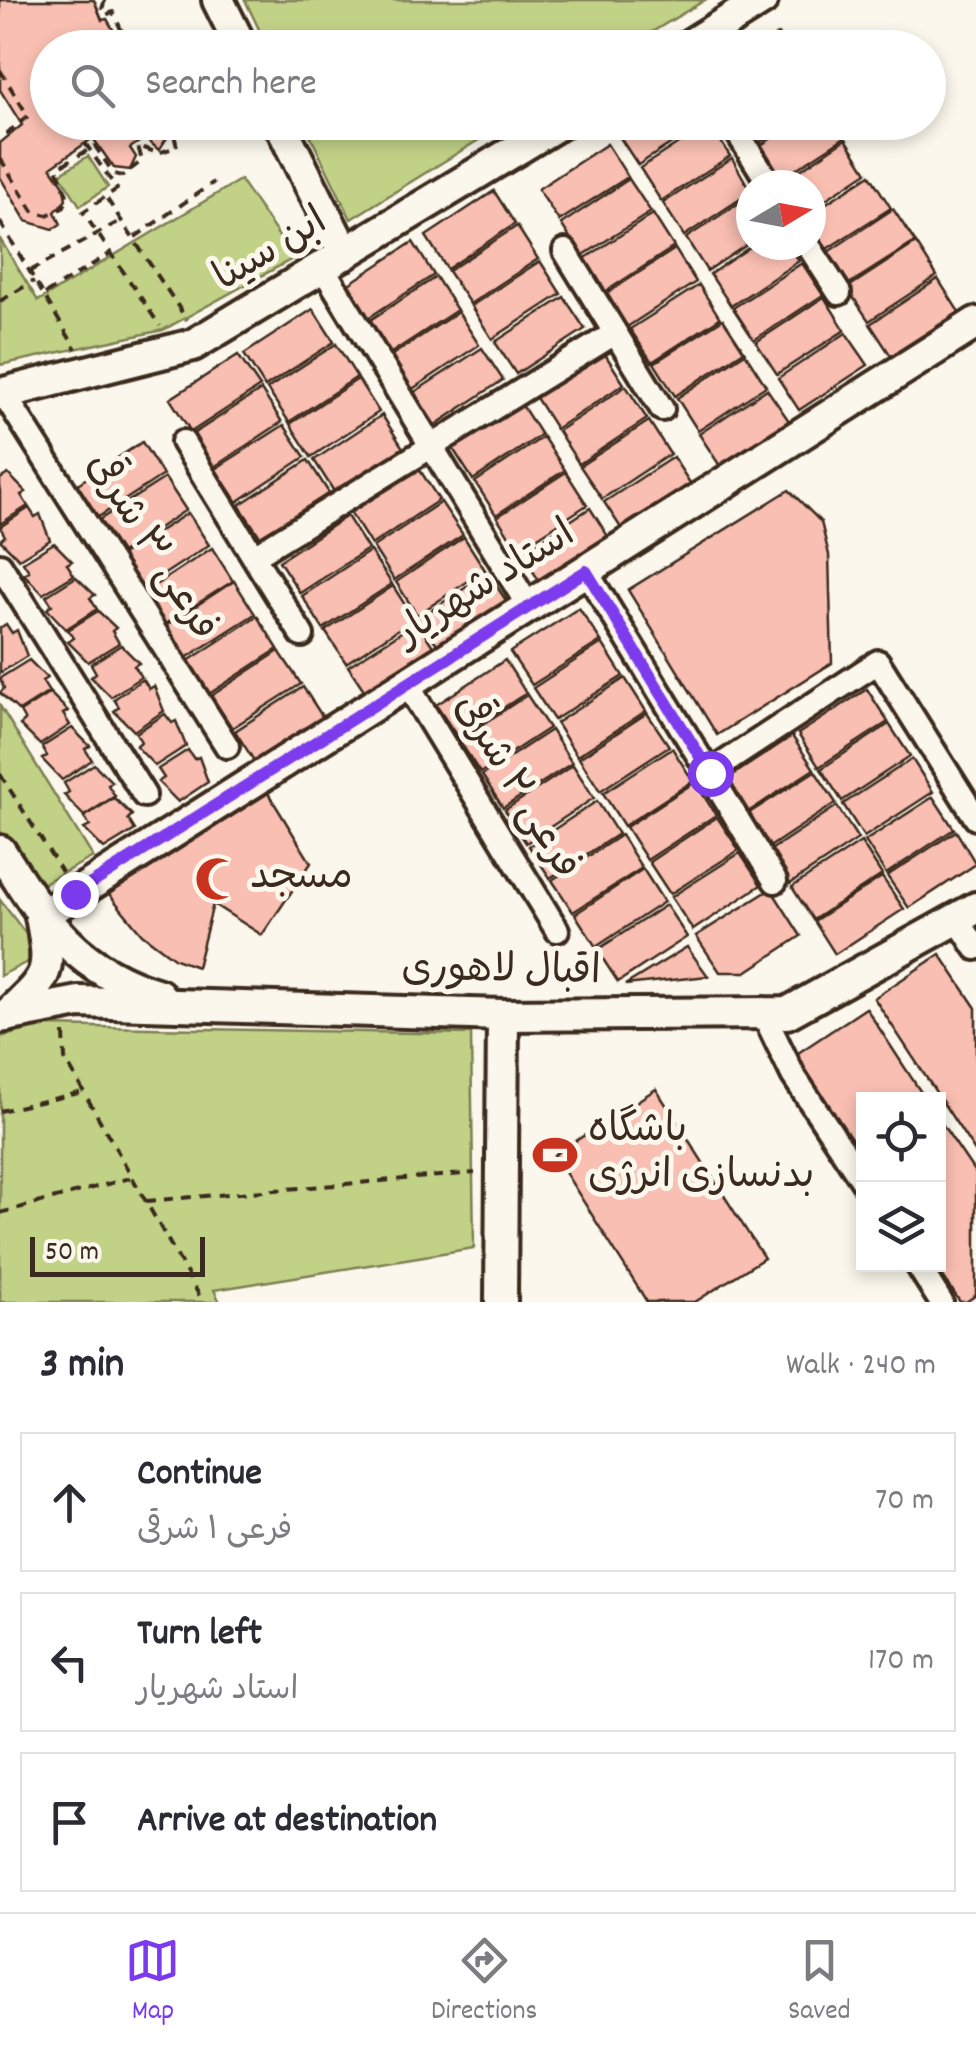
<!DOCTYPE html>
<html lang="en">
<head>
<meta charset="utf-8">
<style>
	:root { --surface:#fff; --page:#f2f2f3; --text:#2b2b33; --muted:#7c7c81; --line:#e1e1e2; --accent:#7c3aed }
	body { margin:0; font-family:Dekko,"Playpen Sans Arabic",sans-serif; background:var(--page); color:var(--text) }
	.controls { position:absolute; right:30px; bottom:30px; display:grid; overflow:hidden; border-radius:0px; box-shadow:0 5px 15px #0003 }
	.controls button { width:90px; height:90px; display:grid; place-items:center; padding:0; border:0; border-bottom:2px solid var(--line); background:var(--surface); color:var(--text); font:50px sans-serif }
	.compass { position:absolute; left:736px; top:170px; width:90px; height:90px; border-radius:50%; background:var(--surface); box-shadow:0 5px 15px #0003; rotate:80deg }
	.scale { position:absolute; left:30px; bottom:25px; width:175px; box-sizing:border-box; padding-left:10px; border:5px solid #3b2a1e; border-top:0; font-size:28px; line-height:35px; white-space:nowrap; color:#3b2a1e; -webkit-text-stroke:8px #fbf7ec; paint-order:stroke }
	.stop { position:absolute; width:30px; height:30px; margin:-22px; border:8px solid #7c3aed; border-radius:50%; background:#fff }
	.stop.end { background:#7c3aed; border-color:#fff; box-shadow:0 2px 10px #0008 }
	.list { margin:0; padding:0; list-style:none }
	h2 { display:flex; justify-content:space-between; align-items:center; height:130px; margin:0; padding:0 40px; font-size:42px }
	h2 small { font-size:32px; font-weight:400; color:var(--muted) }
	.list li { display:grid; grid-template-columns:65px 1fr auto; gap:30px; align-items:center; box-sizing:border-box; height:140px; margin:0 20px 20px; padding:0 20px; border:2px solid var(--line); border-radius:0px }
	.list b { display:block; font-size:38px; white-space:nowrap }
	.list p { margin:0; font-size:32px; white-space:nowrap; color:var(--muted) }
	.list em { font-size:32px; font-style:normal; color:var(--muted) }
	.icon { flex:none; width:55px; height:55px; fill:none; stroke:currentColor; stroke-width:2; stroke-linecap:round; stroke-linejoin:round }
	.map { position:relative; flex:none; width:976px; height:1302px; overflow:hidden }
	.search { position:absolute; background:var(--surface); box-shadow:0 5px 15px #0003; left:30px; right:30px; top:30px; height:110px; display:flex; align-items:center; gap:25px; box-sizing:border-box; padding:0 35px; border-radius:55px; color:var(--muted); font-size:38px }
	.sheet { height:610px; background:var(--surface) }
	nav { display:flex; justify-content:space-around; align-items:center; box-sizing:border-box; height:140px; border-top:2px solid var(--line); background:var(--surface); font-size:28px; color:var(--muted) }
	nav a { display:grid; justify-items:center; gap:5px }
	nav .on { color:var(--accent) }
	.map>svg:first-child { display:block }
	.green { fill:#c1d287; stroke:#7e7e52; stroke-width:2.5 }
	.building { fill:#f9bfb2; stroke:#3b2a1e; stroke-width:2.5 }
	.lines { fill:none; stroke-linecap:round; stroke-linejoin:round }
	.minor-casing { stroke:#3b2a1e; stroke-width:30 }
	.tertiary-casing { stroke:#3b2a1e; stroke-width:38 }
	.path { stroke:#3b2a1e; stroke-width:4; stroke-dasharray:10 8; stroke-linecap:butt }
	.minor { stroke:#fbf7ec; stroke-width:22 }
	.tertiary { stroke:#fbf7ec; stroke-width:30 }
	.route { stroke:#7c3aed; stroke-width:12 }
	.labels { text-anchor:middle; dominant-baseline:central; stroke-width:10; stroke-linejoin:round; paint-order:stroke }
	.street-label { font-size:40px; fill:#3b2a1e; stroke:#fbf7ec }
	.poi-label { font-size:40px; fill:#3b2a1e; stroke:#fbf7ec; text-anchor:start }
</style>
</head>
<body>
<div class="map">
<svg width="976" height="1302" viewBox="0 0 976 1302">
	<rect width="100%" height="100%" fill="#fbf7ec"/>
	<filter id="ink" filterUnits="userSpaceOnUse"><feTurbulence type="fractalNoise" baseFrequency=".01" numOctaves="2"/><feDisplacementMap in="SourceGraphic" scale="20" xChannelSelector="R" yChannelSelector="G"/><feConvolveMatrix kernelMatrix="1 2 1 2 8 2 1 2 1" color-interpolation-filters="sRGB"/></filter>
	<g filter="url(#ink)">
		<g class="green">
			<polygon points="245,0 705,0 627,47 268,48"/>
			<polygon points="304,123 506,123 351,219"/>
			<polygon points="88,156 108,187 80,206 60,174"/>
			<polygon points="240,180 294,258 163,330 0,365 0,239 38,301"/>
			<polygon points="0,706 93,857 36,887 0,831"/>
			<polygon points="0,900 26,934 29,961 0,976"/>
			<polygon points="44,1026 471,1034 474,1248 214,1290 220,1302 0,1302 0,1037"/>
		</g>
		<g class="building">
			<polygon points="0,0 94,0 102,20 107,19 118,38 110,43 113,48 48,48 48,122 164,122 170,133 159,150 145,138 130,148 136,157 130,170 114,168 93,138 51,167 64,186 66,200 55,212 61,224 53,229 26,221 0,177 0,143 22,125 0,90"/>
			<polygon points="778,34 786,48 757,48"/>
			<polygon points="633,122 704,122 638,165 617,133"/>
			<polygon points="737,122 790,122 753,147"/>
			<polygon points="796,122 835,122 845,137 776,182 755,149"/>
			<polygon points="709,123 730,156 661,201 640,168"/>
			<polygon points="846,139 867,172 811,209 811,185 778,185"/>
			<polygon points="607,144 628,177 559,221 538,189"/>
			<polygon points="732,158 751,192 684,236 663,203"/>
			<polygon points="870,175 891,208 822,252 811,235 811,213"/>
			<polygon points="629,179 651,212 582,256 561,224"/>
			<polygon points="494,191 515,224 447,269 426,236"/>
			<polygon points="751,195 751,242 707,271 686,238"/>
			<polygon points="893,209 915,242 846,286 825,254"/>
			<polygon points="653,214 674,247 605,292 584,259"/>
			<polygon points="517,226 538,259 470,304 448,271"/>
			<polygon points="413,242 434,275 365,320 344,287"/>
			<polygon points="916,243 937,276 869,321 847,288"/>
			<polygon points="753,245 789,245 799,261 731,306 710,274"/>
			<polygon points="675,249 696,282 627,327 606,294"/>
			<polygon points="540,261 561,294 492,339 471,306"/>
			<polygon points="802,263 823,295 754,340 733,308"/>
			<polygon points="436,277 457,310 388,355 367,322"/>
			<polygon points="938,279 959,312 891,356 870,324"/>
			<polygon points="699,285 720,318 652,362 630,329"/>
			<polygon points="564,297 585,329 516,374 495,342"/>
			<polygon points="824,297 845,330 777,374 756,342"/>
			<polygon points="313,309 334,342 265,387 244,354"/>
			<polygon points="458,312 479,345 411,390 389,357"/>
			<polygon points="723,319 744,351 675,396 654,363"/>
			<polygon points="846,333 868,365 799,410 778,378"/>
			<polygon points="336,344 357,377 289,422 267,389"/>
			<polygon points="482,348 503,380 435,425 413,393"/>
			<polygon points="603,351 624,384 556,429 535,396"/>
			<polygon points="745,353 766,386 698,431 677,398"/>
			<polygon points="238,355 260,387 191,432 170,399"/>
			<polygon points="358,379 379,412 311,457 290,424"/>
			<polygon points="626,386 647,419 579,464 558,431"/>
			<polygon points="767,389 789,421 720,466 699,434"/>
			<polygon points="261,390 282,422 214,467 193,434"/>
			<polygon points="520,402 541,435 473,480 452,447"/>
			<polygon points="382,415 403,448 335,493 314,460"/>
			<polygon points="649,421 670,454 602,499 580,466"/>
			<polygon points="284,425 305,457 237,502 215,469"/>
			<polygon points="543,437 565,470 496,515 475,482"/>
			<polygon points="142,442 163,475 94,520 73,487"/>
			<polygon points="673,457 694,489 625,534 604,502"/>
			<polygon points="308,460 329,493 261,538 239,505"/>
			<polygon points="418,467 439,500 371,545 350,512"/>
			<polygon points="566,472 587,505 518,550 497,517"/>
			<polygon points="8,474 26,492 21,495 28,506 0,524 0,479"/>
			<polygon points="165,478 186,510 118,555 96,522"/>
			<polygon points="789,490 821,522 829,555 832,663 717,735 628,590"/>
			<polygon points="441,502 463,535 394,580 373,547"/>
			<polygon points="29,508 35,517 40,514 50,540 19,559 0,540 5,536 0,527"/>
			<polygon points="590,508 611,541 542,585 521,553"/>
			<polygon points="188,513 209,545 140,590 119,557"/>
			<polygon points="347,516 368,549 300,593 279,561"/>
			<polygon points="464,537 485,570 417,615 396,582"/>
			<polygon points="54,543 72,561 67,564 74,575 43,594 24,574 29,571 23,562"/>
			<polygon points="212,548 233,581 164,625 143,593"/>
			<polygon points="370,551 392,584 323,629 302,596"/>
			<polygon points="488,573 509,605 441,650 419,618"/>
			<polygon points="76,577 95,595 90,598 97,609 66,629 47,609 52,605 46,596"/>
			<polygon points="234,581 255,614 186,658 165,626"/>
			<polygon points="393,586 414,619 346,663 325,631"/>
			<polygon points="579,608 601,641 532,685 510,652"/>
			<polygon points="98,611 116,628 112,631 119,643 88,662 68,642 74,638 68,630"/>
			<polygon points="257,616 278,649 209,694 188,661"/>
			<polygon points="417,622 438,654 370,699 348,666"/>
			<polygon points="6,624 12,633 17,630 27,656 0,673 0,628"/>
			<polygon points="602,643 623,676 554,720 533,688"/>
			<polygon points="121,645 139,663 134,666 141,677 111,697 91,677 96,673 91,664"/>
			<polygon points="279,651 301,684 232,728 211,696"/>
			<polygon points="29,660 47,678 42,681 49,692 19,711 0,693 4,688 0,678"/>
			<polygon points="505,660 526,693 458,738 436,705"/>
			<polygon points="625,678 646,711 577,756 556,723"/>
			<polygon points="143,679 149,689 154,686 164,711 134,731 114,711 119,707 114,699"/>
			<polygon points="303,687 324,719 256,764 235,731"/>
			<polygon points="867,689 888,722 819,767 798,734"/>
			<polygon points="50,693 68,711 63,714 70,725 40,745 20,725 25,721 20,712"/>
			<polygon points="527,695 549,728 480,773 459,740"/>
			<polygon points="647,713 669,746 600,791 579,758"/>
			<polygon points="165,714 172,723 176,721 186,746 155,766 136,746 141,742 136,733"/>
			<polygon points="889,724 910,756 842,801 821,769"/>
			<polygon points="72,728 90,746 85,749 92,760 62,780 42,759 47,756 42,747"/>
			<polygon points="551,730 572,763 503,808 482,775"/>
			<polygon points="792,736 814,769 745,814 724,781"/>
			<polygon points="672,748 693,781 624,826 603,793"/>
			<polygon points="188,750 194,759 199,757 208,782 178,802 158,782 164,778 158,769"/>
			<polygon points="912,759 933,792 864,837 843,804"/>
			<polygon points="94,764 112,782 108,785 115,796 84,816 64,795 69,792 64,783"/>
			<polygon points="573,765 594,798 526,843 505,810"/>
			<polygon points="815,771 836,803 768,848 746,815"/>
			<polygon points="695,782 716,815 647,860 626,827"/>
			<polygon points="268,793 311,863 262,935 213,904 197,967 175,959 142,934 109,894"/>
			<polygon points="933,797 954,829 886,874 865,841"/>
			<polygon points="114,798 132,815 128,819 135,830 104,849 84,829 90,826 84,817"/>
			<polygon points="597,801 618,834 550,878 529,846"/>
			<polygon points="837,806 858,839 790,884 769,851"/>
			<polygon points="717,817 739,850 670,894 649,862"/>
			<polygon points="956,831 976,864 909,908 887,876"/>
			<polygon points="621,835 642,868 573,912 552,880"/>
			<polygon points="861,842 882,875 813,920 792,887"/>
			<polygon points="740,853 761,885 693,930 671,897"/>
			<polygon points="643,869 664,902 596,947 575,914"/>
			<polygon points="882,877 904,909 835,954 814,921"/>
			<polygon points="771,889 801,936 746,972 720,972 696,936"/>
			<polygon points="666,905 687,937 618,982 597,950"/>
			<polygon points="687,947 708,976 625,985"/>
			<polygon points="940,954 976,1008 976,1153 874,998"/>
			<polygon points="866,1008 926,1100 864,1100 864,1158 795,1055"/>
			<polygon points="656,1089 764,1258 695,1302 647,1302 554,1155"/>
			<polygon points="938,1118 976,1174 976,1295 966,1302 960,1302 935,1264 938,1264"/>
		</g>
		<g class="lines">
			<g class="minor-casing">
				<g id="minor">
					<polyline points="731,122 770,185"/>
					<polyline points="808,245 839,293"/>
					<polyline points="565,251 662,409"/>
					<polyline points="323,268 529,607"/>
					<polyline points="4,394 227,746"/>
					<polyline points="183,442 302,635"/>
					<polyline points="254,556 615,333"/>
					<polyline points="0,565 144,795"/>
					<polyline points="586,571 775,881"/>
					<polyline points="407,684 557,930"/>
					<polyline points="709,773 878,662 976,818"/>
					<polyline points="958,920 976,948"/>
					<polyline points="763,1013 793,1075 864,1183"/>
					<polyline points="917,1264 941,1302"/>
				</g>
			</g>
			<g class="tertiary-casing">
				<g id="tertiary">
					<polyline points="218,0 242,48"/>
					<polyline points="685,48 762,0"/>
					<polyline points="279,122 345,254"/>
					<polyline points="0,394 193,345 562,122"/>
					<path d="M0,851C45,921 76,971 159,995"/>
					<polyline points="41,916 976,323"/>
					<path d="M6,1016C49,975 52,975 41,916"/>
					<polyline points="0,1017 79,1002 503,1015 787,1013 976,908"/>
					<polyline points="501,1302 503,1015"/>
				</g>
			</g>
			<g class="path">
				<polyline points="105,0 102,9 106,15 113,12 124,36 118,42 122,46 134,39 140,48"/>
				<polyline points="0,70 28,116 0,139"/>
				<polyline points="85,143 117,189 83,212 160,326"/>
				<polyline points="0,158 33,211 47,215 63,208 68,198 57,168 95,146 114,174 122,176 142,161 138,146 158,153 177,147 171,122"/>
				<polyline points="107,199 187,320"/>
				<polyline points="0,222 76,349"/>
				<polyline points="135,237 214,182"/>
				<polyline points="30,271 122,220"/>
				<polyline points="45,294 111,253"/>
				<polyline points="0,301 34,281"/>
				<polyline points="0,774 62,872"/>
				<polyline points="64,1033 65,1059 203,1302"/>
				<polyline points="0,1111 83,1092"/>
				<polyline points="146,1201 475,1173"/>
				<polyline points="0,1213 130,1178"/>
			</g>
			<use href="#minor" class="minor"/>
			<use href="#tertiary" class="tertiary"/>
		</g>
	</g>
	<g class="lines" filter="url(#ink)">
		<polyline class="route" points="75,894 586,571 710,773"/>
	</g>
	<defs>
		<g id="mosque-bare" transform="scale(3.45)"><path d="M3.5-4.9A6 6 0 1 0 3.5 4.9A5 5 0 1 1 3.5-4.9Z" fill="#c8321e" stroke="#fbf7ec" stroke-width="2.5" paint-order="stroke"/></g>
		<g id="stadium-bare" transform="scale(3.45)"><path d="M0-5a6.5 5 0 1 0 0 10a6.5 5 0 1 0 0-10ZM-3.5-1.8h7v3.6h-7Z" fill="#c8321e" stroke="#fbf7ec" stroke-width="2.5" paint-order="stroke"/></g>
	</defs>
	<g fill-rule="evenodd">
		<use href="#mosque-bare" x="217" y="879"/>
		<use href="#stadium-bare" x="555" y="1155"/>
	</g>
	<g class="labels">
		<g class="street-label">
			<text transform="translate(272 252) rotate(-31)">ابن سینا</text>
			<text transform="translate(149 548) rotate(58)">فرعی ۳ شرقی</text>
			<text transform="translate(487 586) rotate(-32)">استاد شهریار</text>
			<text transform="translate(514 788) rotate(59)">فرعی ۲ شرقی</text>
			<text transform="translate(501 973) rotate(1)">اقبال لاهوری</text>
		</g>
		<g class="poi-label">
			<text x="250" y="879">مسجد</text>
			<text x="588" y="1132">باشگاه<tspan x="588" dy="46">بدنسازی انرژی</tspan></text>
		</g>
	</g>
</svg>
<div class="controls">
<button><svg class="icon" aria-label="locate" viewBox="0 0 24 24"><circle cx="12" cy="12" r="6"/><path d="M12 2v4M12 18v4M2 12h4M18 12h4"/></svg></button>
<button><svg class="icon" aria-label="layers" viewBox="0 0 24 24"><path d="M12 4l9 5-9 5-9-5zM3 14l9 5 9-5"/></svg></button>
</div>
<svg class="compass" viewBox="-18 -18 36 36"><path d="M0-13l5 13h-10z" fill="#e53935"/><path d="M0 13l5-13h-10z" fill="#7c7c81"/></svg>
<div class="scale">50 m</div>
<div class="stop" style="left:710px;top:773px"></div>
<div class="stop end" style="left:75px;top:894px"></div>
<div class="search"><svg class="icon" aria-label="search" viewBox="0 0 24 24"><circle cx="10" cy="10" r="6"/><path d="M15 15l6 6"/></svg>Search here</div>
</div>
<section class="sheet">
<h2>3 min<small>Walk · 240 m</small></h2>
<ul class="list">
<li><svg class="icon" aria-label="ahead" viewBox="0 0 24 24"><path d="M12 20V5M6 11l6-6 6 6"/></svg><div><b>Continue</b><p>فرعی ۱ شرقی</p></div><em>70 m</em></li>
<li><svg class="icon" aria-label="left" viewBox="0 0 24 24"><path d="M17 20v-9H6M10 6l-5 5 5 5"/></svg><div><b>Turn left</b><p>استاد شهریار</p></div><em>170 m</em></li>
<li><svg class="icon" aria-label="arrive" viewBox="0 0 24 24"><path d="M6 21V4h12l-3 4 3 4H6"/></svg><div><b>Arrive at destination</b></div></li>
</ul>
</section>
<nav>
<a class="on"><svg class="icon" aria-label="map" viewBox="0 0 24 24"><path d="M3 6l6-2 6 2 6-2v14l-6 2-6-2-6 2zM9 4v14M15 6v14"/></svg>Map</a>
<a><svg class="icon" aria-label="directions" viewBox="0 0 24 24"><path d="M12 3l9 9-9 9-9-9zM9 14v-3h6M13 9l2 2-2 2"/></svg>Directions</a>
<a><svg class="icon" aria-label="saved" viewBox="0 0 24 24"><path d="M7 4h10v16l-5-4-5 4z"/></svg>Saved</a>
</nav>
</body>
</html>
